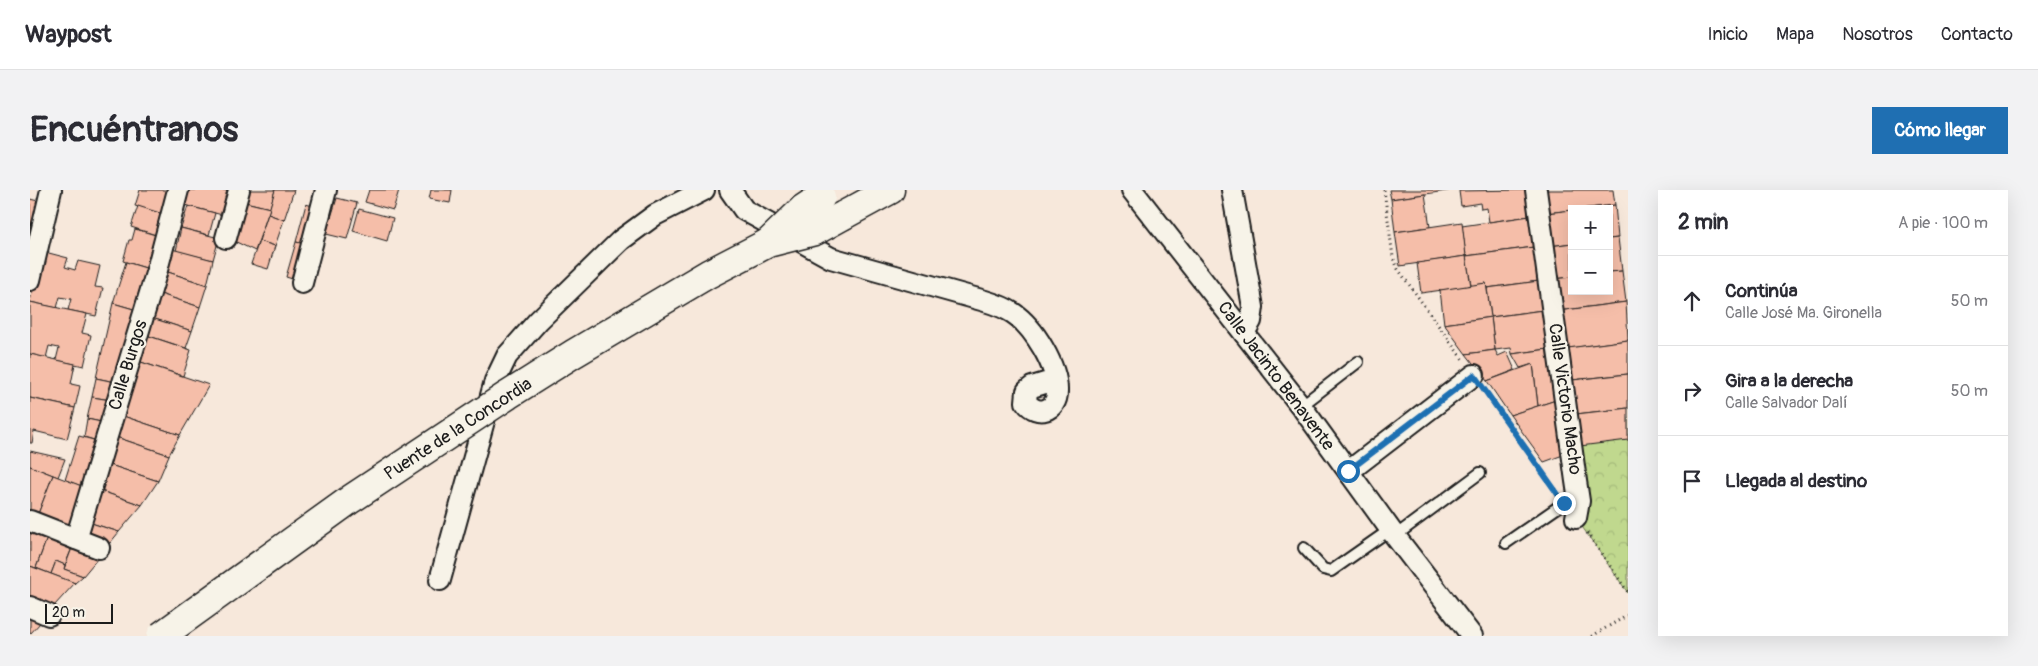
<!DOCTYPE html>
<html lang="es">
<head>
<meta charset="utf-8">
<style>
	:root { --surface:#fff; --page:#f2f2f3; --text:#2b2b33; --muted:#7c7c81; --line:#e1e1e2; --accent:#1f6fb2 }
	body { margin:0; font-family:Pangolin,sans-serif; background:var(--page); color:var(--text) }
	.controls { position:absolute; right:15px; top:15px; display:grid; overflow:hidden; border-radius:0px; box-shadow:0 5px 20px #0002 }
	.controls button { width:45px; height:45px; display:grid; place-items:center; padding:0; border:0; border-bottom:1px solid var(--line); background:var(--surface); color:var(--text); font:25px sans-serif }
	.scale { position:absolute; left:15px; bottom:12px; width:68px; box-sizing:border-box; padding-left:5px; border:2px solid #1c1c1c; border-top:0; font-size:14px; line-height:18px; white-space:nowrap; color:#1c1c1c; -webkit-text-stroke:4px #f7f3e8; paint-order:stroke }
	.stop { position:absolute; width:15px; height:15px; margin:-11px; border:4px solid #1f6fb2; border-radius:50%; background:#fff }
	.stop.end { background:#1f6fb2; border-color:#fff; box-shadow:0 1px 5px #0008 }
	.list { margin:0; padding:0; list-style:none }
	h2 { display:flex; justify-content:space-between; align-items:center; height:65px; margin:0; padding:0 20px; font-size:21px }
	h2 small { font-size:16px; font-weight:400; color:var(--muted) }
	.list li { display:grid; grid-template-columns:32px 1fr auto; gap:15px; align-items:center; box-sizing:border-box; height:90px; padding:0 20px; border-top:1px solid var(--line) }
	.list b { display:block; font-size:19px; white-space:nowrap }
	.list p { margin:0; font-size:16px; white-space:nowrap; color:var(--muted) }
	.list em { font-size:16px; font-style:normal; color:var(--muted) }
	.icon { flex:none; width:28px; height:28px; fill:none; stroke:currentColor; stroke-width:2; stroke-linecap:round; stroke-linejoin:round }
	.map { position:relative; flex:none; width:1598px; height:446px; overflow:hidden; border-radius:0px }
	header { display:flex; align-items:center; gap:30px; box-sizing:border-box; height:70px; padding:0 25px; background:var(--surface); border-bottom:1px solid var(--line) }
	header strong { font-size:24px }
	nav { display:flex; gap:28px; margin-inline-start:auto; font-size:18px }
	.intro { display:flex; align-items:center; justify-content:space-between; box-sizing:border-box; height:120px; padding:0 30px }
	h1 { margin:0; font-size:35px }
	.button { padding:12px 22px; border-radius:0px; background:var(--accent); color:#fff; font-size:18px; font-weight:700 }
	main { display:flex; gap:30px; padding:0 30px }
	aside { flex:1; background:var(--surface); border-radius:0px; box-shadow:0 5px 20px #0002 }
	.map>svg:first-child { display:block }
	.park { fill:url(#park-crowns); stroke:#6e7a55 }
	.building { fill:#f5bea9; stroke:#1c1c1c }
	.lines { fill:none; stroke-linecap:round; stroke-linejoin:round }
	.lane-casing { stroke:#1c1c1c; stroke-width:14 }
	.street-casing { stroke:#1c1c1c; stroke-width:24 }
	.secondary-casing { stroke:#1c1c1c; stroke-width:31 }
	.path { stroke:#1c1c1c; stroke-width:3; stroke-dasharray:1 4; stroke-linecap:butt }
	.lane { stroke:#f7f3e8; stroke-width:10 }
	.street { stroke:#f7f3e8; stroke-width:20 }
	.secondary { stroke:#f7f3e8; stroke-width:28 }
	.secondary-bridge-casing { stroke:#1c1c1c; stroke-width:31; stroke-linecap:butt }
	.secondary-bridge { stroke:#f7f3e8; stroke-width:28 }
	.route { stroke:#1f6fb2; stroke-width:6 }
	.labels { text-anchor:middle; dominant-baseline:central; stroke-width:4.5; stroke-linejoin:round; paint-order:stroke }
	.street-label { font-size:18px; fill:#1c1c1c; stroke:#f7f3e8 }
</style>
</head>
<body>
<header>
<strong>Waypost</strong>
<nav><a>Inicio</a><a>Mapa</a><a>Nosotros</a><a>Contacto</a></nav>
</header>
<div class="intro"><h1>Encuéntranos</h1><a class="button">Cómo llegar</a></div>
<main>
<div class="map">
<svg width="1598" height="446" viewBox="0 0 1598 446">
	<defs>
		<pattern id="park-crowns" width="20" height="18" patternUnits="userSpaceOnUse" patternTransform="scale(1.25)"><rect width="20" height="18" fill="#c0d88e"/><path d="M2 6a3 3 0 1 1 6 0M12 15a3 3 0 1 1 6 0" fill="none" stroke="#a4b97a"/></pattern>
	</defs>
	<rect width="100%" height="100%" fill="#f7e8db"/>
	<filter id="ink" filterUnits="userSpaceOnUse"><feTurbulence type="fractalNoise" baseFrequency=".02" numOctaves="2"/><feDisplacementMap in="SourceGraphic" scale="10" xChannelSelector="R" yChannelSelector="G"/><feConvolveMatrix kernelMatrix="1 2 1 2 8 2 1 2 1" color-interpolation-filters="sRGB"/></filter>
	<g filter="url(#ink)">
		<polygon class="park" points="1598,228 1598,403 1546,328 1540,251"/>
		<g class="building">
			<polygon points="110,0 140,0 133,24 105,16"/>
			<polygon points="155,0 194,0 202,2 196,26 151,14"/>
			<polygon points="213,0 245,0 240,18 211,11"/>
			<polygon points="245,0 264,0 254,30 238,24"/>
			<polygon points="339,0 369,0 363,20 335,12"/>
			<polygon points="401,0 422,0 420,13 399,9"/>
			<polygon points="1359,0 1423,0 1361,9"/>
			<polygon points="1496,0 1500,26 1459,32 1457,18 1451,19 1450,13 1431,16 1429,1"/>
			<polygon points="1514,0 1583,0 1585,15 1516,23"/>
			<polygon points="1395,4 1400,37 1365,42 1361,9"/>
			<polygon points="307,8 327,13 317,49 296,44"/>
			<polygon points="0,9 8,11 0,50"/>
			<polygon points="211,11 240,18 225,61 200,49"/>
			<polygon points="276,14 289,18 279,55 266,52"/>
			<polygon points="1585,15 1588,48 1579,49 1579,19 1550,19"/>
			<polygon points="108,16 136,25 129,46 101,37"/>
			<polygon points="158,16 185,23 179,45 151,38"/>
			<polygon points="329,19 363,28 357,51 323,41"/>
			<polygon points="1542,20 1542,53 1520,56 1516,23"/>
			<polygon points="238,24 254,30 245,56 229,51"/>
			<polygon points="1500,26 1504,57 1436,66 1432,36"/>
			<polygon points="1432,32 1436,66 1370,76 1365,42"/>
			<polygon points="151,38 189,48 183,70 146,61"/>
			<polygon points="105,39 129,46 119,79 93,71 99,50 102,50"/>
			<polygon points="1588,48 1592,81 1579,82 1579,49"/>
			<polygon points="229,51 245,56 238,79 221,74"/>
			<polygon points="266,52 279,55 269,91 256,87"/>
			<polygon points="1542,53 1542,87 1524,89 1520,56"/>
			<polygon points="1504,57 1509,91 1457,98 1456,93 1441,96 1436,66"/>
			<polygon points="138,58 183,70 177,95 132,80"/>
			<polygon points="11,61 38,68 35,77 45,80 48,71 70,76 65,97 73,98 66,126 38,120 41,109 30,107 27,118 0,112"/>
			<polygon points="1436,66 1441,96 1391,103 1387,73"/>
			<polygon points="96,72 119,79 107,120 83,113"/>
			<polygon points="132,80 177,95 170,117 124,102"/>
			<polygon points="1592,81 1596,112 1528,121 1524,89 1542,87 1542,101 1579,101 1579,82"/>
			<polygon points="1509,91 1513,120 1461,127 1457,98"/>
			<polygon points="1456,93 1461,127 1414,134 1410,100"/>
			<polygon points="124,102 170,117 162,141 122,128"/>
			<polygon points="0,112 57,124 52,143 61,145 54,176 26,170 29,158 19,156 16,168 0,164"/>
			<polygon points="1596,112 1598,150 1533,159 1528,121"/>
			<polygon points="83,113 107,120 85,192 66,188"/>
			<polygon points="1513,120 1518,159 1482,164 1481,158 1465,160 1461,127"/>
			<polygon points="1461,127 1465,160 1436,164 1414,134"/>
			<polygon points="122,128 162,141 156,158 116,145"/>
			<polygon points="116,145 161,160 153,186 108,171"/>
			<polygon points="1598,150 1598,184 1542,190 1538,158"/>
			<polygon points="1518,159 1526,210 1508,216 1503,174 1490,178 1482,164"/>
			<polygon points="1465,160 1468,166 1477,162 1485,180 1457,191 1436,164"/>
			<polygon points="0,164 45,174 41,194 50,196 45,218 0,208"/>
			<polygon points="108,171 179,195 150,245 90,225"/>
			<polygon points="1503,174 1508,216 1480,225 1457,191"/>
			<polygon points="1598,184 1598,218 1546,224 1542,190"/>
			<polygon points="66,188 85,192 81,210 62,207"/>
			<polygon points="62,207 81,210 76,233 57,229"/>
			<polygon points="0,208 45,218 37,249 4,241 2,253 0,253"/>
			<polygon points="1526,210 1533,265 1514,272 1480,225"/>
			<polygon points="1598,218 1598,250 1550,256 1546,224"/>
			<polygon points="90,225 150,245 139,265 83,246"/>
			<polygon points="57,229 76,233 71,252 54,247"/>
			<polygon points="49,246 71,252 57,298 35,290"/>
			<polygon points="83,246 139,265 128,291 74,273"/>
			<polygon points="0,261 35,269 28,287 0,276"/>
			<polygon points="74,273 128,291 112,315 65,299"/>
			<polygon points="0,276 23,285 8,324 0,322"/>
			<polygon points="23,285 57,298 41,337 8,324"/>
			<polygon points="65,299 112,315 89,342 55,331"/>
			<polygon points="55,331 89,342 80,353 56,346"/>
			<polygon points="0,342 17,348 6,378 0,376"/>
			<polygon points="17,348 42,358 35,375 26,371 21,384 6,378"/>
			<polygon points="42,358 68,368 53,386 34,379"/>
			<polygon points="26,371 35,375 34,379 53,386 45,393 21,384"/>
			<polygon points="0,376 45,393 24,416 0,407"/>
			<polygon points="0,428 11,432 0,444"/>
		</g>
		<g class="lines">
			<g class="lane-casing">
				<g id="lane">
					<polyline points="1271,216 1328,172"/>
					<polyline points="1365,346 1450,283"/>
					<polyline points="1476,353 1534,313"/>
					<polyline points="1274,358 1293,379 1301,381 1361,339"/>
				</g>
			</g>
			<g class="street-casing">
				<g id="street">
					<path d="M700,0L714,20L801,68L955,111C965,114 974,117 983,123C1004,137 1028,177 1027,202C1027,221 1007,227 996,212L997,201L1002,197L1025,190"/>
					<polyline points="1102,0 1271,216 1365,346 1442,446"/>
					<polyline points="1202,0 1223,117 1221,131 1214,143"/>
					<polyline points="1506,0 1546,291 1549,311 1546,328"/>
					<polyline points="196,48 209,0"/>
					<polyline points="0,90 21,0"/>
					<polyline points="272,93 296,0"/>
					<polyline points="1319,281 1444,185"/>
					<polyline points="0,331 69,358"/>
					<polyline points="46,349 127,80 148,0"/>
					<polyline points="410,390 465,191 477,166 508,131 591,50 625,25 674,0"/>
					<polyline points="0,417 19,425"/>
				</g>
			</g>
			<g class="secondary-casing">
				<polyline id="secondary" points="814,25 860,0"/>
			</g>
			<g class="path">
				<polyline points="1354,0 1363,67 1368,79 1433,170"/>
				<polyline points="1455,201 1525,300"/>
				<polyline points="1557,343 1598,402"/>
				<polyline points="1562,446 1598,425"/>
			</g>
			<use href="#lane" class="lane"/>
			<use href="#street" class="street"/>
			<use href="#secondary" class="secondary"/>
			<g class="secondary-bridge-casing">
				<g id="secondary-bridge">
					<polyline points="739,52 773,19 791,7"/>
					<polyline points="131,446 321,309 478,205 543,164 678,84 738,53 785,41 814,25"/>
				</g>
			</g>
			<use href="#secondary-bridge" class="secondary-bridge"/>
		</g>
	</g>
	<g class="lines" filter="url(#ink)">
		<polyline class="route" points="1318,281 1444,185 1534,313"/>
	</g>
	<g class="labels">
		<g class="street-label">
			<text transform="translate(98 175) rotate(-73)">Calle Burgos</text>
			<text transform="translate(1246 186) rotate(53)">Calle Jacinto Benavente</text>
			<text transform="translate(1535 209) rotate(82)">Calle Victorio Macho</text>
			<text transform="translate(428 239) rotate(-33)">Puente de la Concordia</text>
		</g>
	</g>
</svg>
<div class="controls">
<button>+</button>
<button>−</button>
</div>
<div class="scale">20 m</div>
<div class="stop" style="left:1318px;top:281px"></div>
<div class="stop end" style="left:1534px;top:313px"></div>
</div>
<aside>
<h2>2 min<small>A pie · 100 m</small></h2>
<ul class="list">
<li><svg class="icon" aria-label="ahead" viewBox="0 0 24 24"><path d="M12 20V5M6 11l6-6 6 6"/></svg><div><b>Continúa</b><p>Calle José Mª. Gironella</p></div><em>50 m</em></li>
<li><svg class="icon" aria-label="right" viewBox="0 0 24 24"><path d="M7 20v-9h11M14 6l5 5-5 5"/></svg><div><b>Gira a la derecha</b><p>Calle Salvador Dalí</p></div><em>50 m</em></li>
<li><svg class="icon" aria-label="arrive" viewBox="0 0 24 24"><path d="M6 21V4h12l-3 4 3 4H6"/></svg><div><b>Llegada al destino</b></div></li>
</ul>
</aside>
</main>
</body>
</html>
